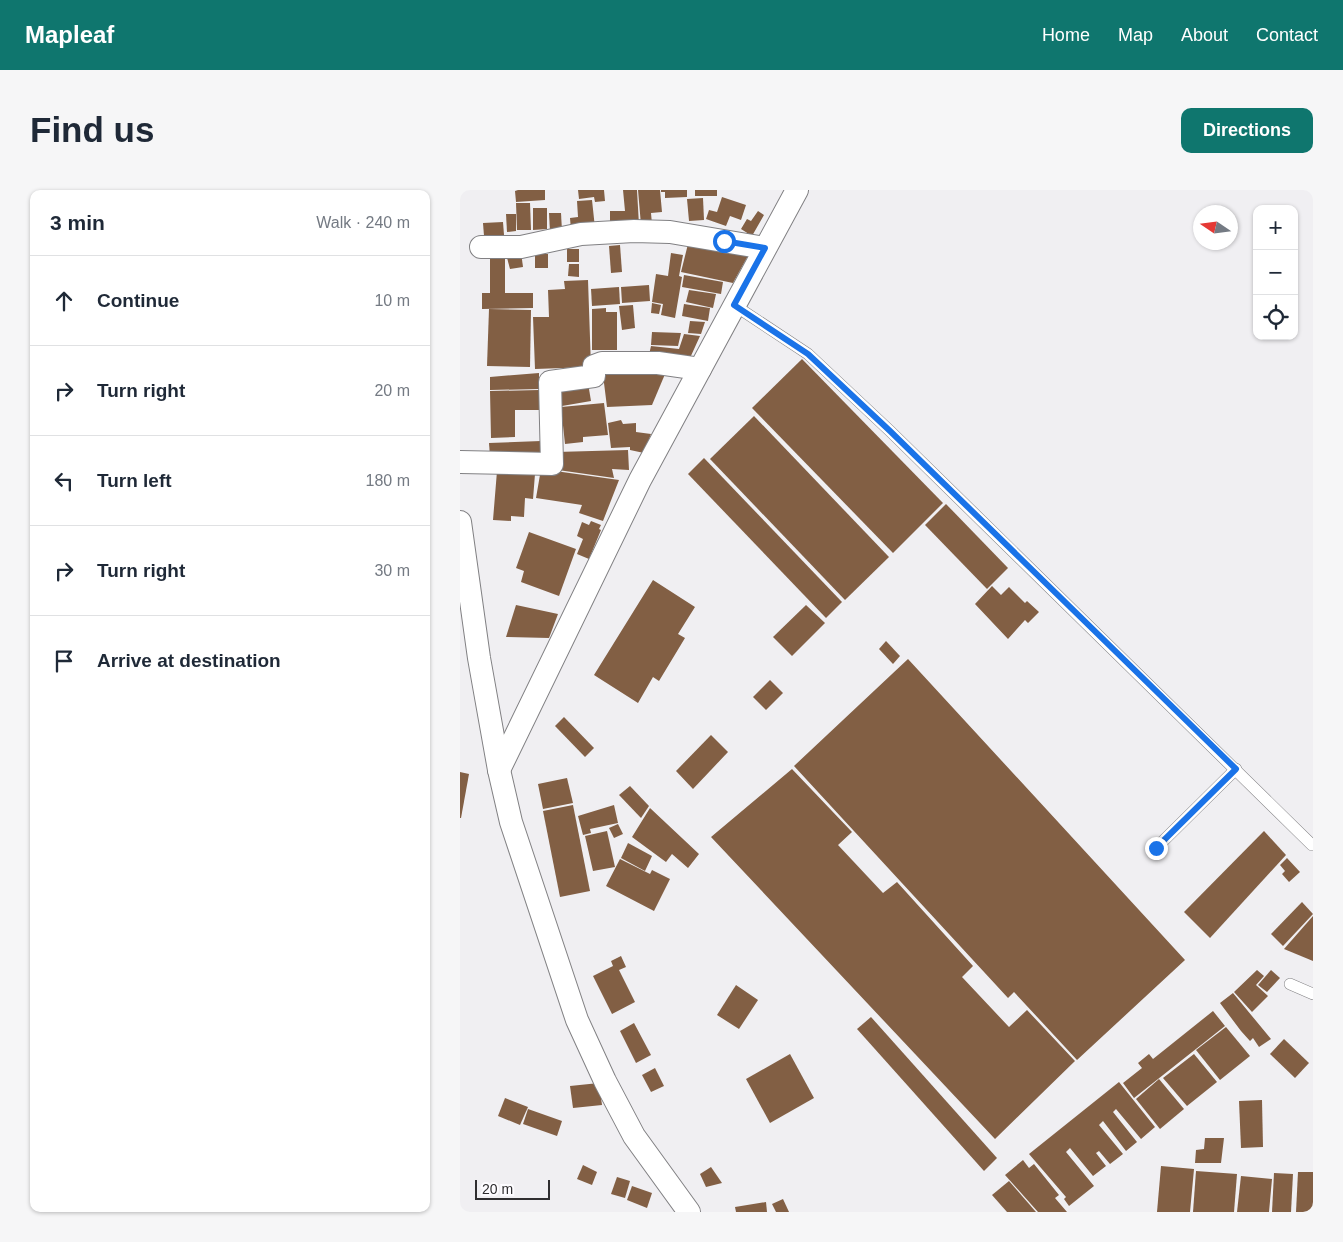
<!DOCTYPE html>
<html lang="en">
<head>
<meta charset="utf-8">
<style>
	:root { --surface:#fff; --page:#f6f6f7; --text:#1f2937; --muted:#747a83; --line:#e0e1e3; --accent:#0f766e }
	body { margin:0; font-family:Arial,sans-serif; background:var(--page); color:var(--text) }
	.controls { position:absolute; right:15px; top:15px; display:grid; overflow:hidden; border-radius:10px; box-shadow:0 1px 4px #0004 }
	.controls button { width:45px; height:45px; display:grid; place-items:center; padding:0; border:0; border-bottom:1px solid var(--line); background:var(--surface); color:var(--text); font:25px sans-serif }
	.compass { position:absolute; left:733px; top:15px; width:45px; height:45px; border-radius:50%; background:var(--surface); box-shadow:0 1px 4px #0004; rotate:283deg }
	.scale { position:absolute; left:15px; bottom:12px; width:75px; box-sizing:border-box; padding-left:5px; border:2px solid #2f2e30; border-top:0; font-size:14px; line-height:18px; white-space:nowrap; color:#2f2e30; -webkit-text-stroke:4px #fdfcff; paint-order:stroke }
	.stop { position:absolute; width:15px; height:15px; margin:-11px; border:4px solid #1a73e8; border-radius:50%; background:#fff }
	.stop.end { background:#1a73e8; border-color:#fff; box-shadow:0 1px 5px #0008 }
	.list { margin:0; padding:0; list-style:none }
	h2 { display:flex; justify-content:space-between; align-items:center; height:65px; margin:0; padding:0 20px; font-size:21px }
	h2 small { font-size:16px; font-weight:400; color:var(--muted) }
	.list li { display:grid; grid-template-columns:32px 1fr auto; gap:15px; align-items:center; box-sizing:border-box; height:90px; padding:0 20px; border-top:1px solid var(--line) }
	.list b { display:block; font-size:19px; white-space:nowrap }
	.list em { font-size:16px; font-style:normal; color:var(--muted) }
	.icon { flex:none; width:28px; height:28px; fill:none; stroke:currentColor; stroke-width:2; stroke-linecap:round; stroke-linejoin:round }
	.map { position:relative; flex:none; width:853px; height:1022px; overflow:hidden; border-radius:10px }
	header { display:flex; align-items:center; gap:30px; box-sizing:border-box; height:70px; padding:0 25px; background:var(--accent); color:#fff }
	header strong { font-size:24px }
	nav { display:flex; gap:28px; margin-inline-start:auto; font-size:18px }
	.intro { display:flex; align-items:center; justify-content:space-between; box-sizing:border-box; height:120px; padding:0 30px }
	h1 { margin:0; font-size:35px }
	.button { padding:12px 22px; border-radius:10px; background:var(--accent); color:#fff; font-size:18px; font-weight:700 }
	main { display:flex; gap:30px; padding:0 30px }
	aside { flex:1; background:var(--surface); border-radius:10px; box-shadow:0 1px 4px #0004 }
	.map>svg:first-child { display:block }
	.building { fill:#825f44 }
	.lines { fill:none; stroke-linecap:round; stroke-linejoin:round }
	.service-casing { stroke:#818083; stroke-width:12 }
	.minor-casing { stroke:#818083; stroke-width:24 }
	.service { stroke:#fff; stroke-width:11 }
	.minor { stroke:#fff; stroke-width:22 }
	.route { stroke:#1a73e8; stroke-width:6 }
</style>
</head>
<body>
<header>
<strong>Mapleaf</strong>
<nav><a>Home</a><a>Map</a><a>About</a><a>Contact</a></nav>
</header>
<div class="intro"><h1>Find us</h1><a class="button">Directions</a></div>
<main>
<aside>
<h2>3 min<small>Walk · 240 m</small></h2>
<ul class="list">
<li><svg class="icon" aria-label="ahead" viewBox="0 0 24 24"><path d="M12 20V5M6 11l6-6 6 6"/></svg><div><b>Continue</b></div><em>10 m</em></li>
<li><svg class="icon" aria-label="right" viewBox="0 0 24 24"><path d="M7 20v-9h11M14 6l5 5-5 5"/></svg><div><b>Turn right</b></div><em>20 m</em></li>
<li><svg class="icon" aria-label="left" viewBox="0 0 24 24"><path d="M17 20v-9H6M10 6l-5 5 5 5"/></svg><div><b>Turn left</b></div><em>180 m</em></li>
<li><svg class="icon" aria-label="right" viewBox="0 0 24 24"><path d="M7 20v-9h11M14 6l5 5-5 5"/></svg><div><b>Turn right</b></div><em>30 m</em></li>
<li><svg class="icon" aria-label="arrive" viewBox="0 0 24 24"><path d="M6 21V4h12l-3 4 3 4H6"/></svg><div><b>Arrive at destination</b></div></li>
</ul>
</aside>
<div class="map">
<svg width="853" height="1022" viewBox="0 0 853 1022">
	<rect width="100%" height="100%" fill="#f0eff2"/>
	<g class="building">
		<polygon points="58,0 85,0 85,10 56,12 55,1"/>
		<polygon points="118,0 144,0 145,11 135,12 134,7 119,9"/>
		<polygon points="163,0 177,0 179,35 150,37 150,21 165,21"/>
		<polygon points="178,0 200,0 202,22 191,23 192,34 181,35"/>
		<polygon points="201,0 227,0 227,7 205,8 205,2 201,2"/>
		<rect x="235" y="0" width="22" height="6"/>
		<polygon points="262,7 286,15 281,30 270,26 266,36 246,29 249,20 257,22"/>
		<polygon points="243,8 244,30 229,31 227,9"/>
		<polygon points="132,10 135,38 111,40 110,28 118,27 117,11"/>
		<polygon points="56,13 70,13 71,40 57,40"/>
		<polygon points="73,18 87,18 87,39 73,40"/>
		<polygon points="298,21 304,25 292,46 281,39 287,29 291,31"/>
		<polygon points="89,23 101,23 102,41 90,42"/>
		<polygon points="46,24 56,24 56,41 47,42"/>
		<polygon points="43,32 44,45 24,46 23,33"/>
		<polygon points="228,54 289,64 273,93 221,82"/>
		<polygon points="160,55 162,82 151,83 149,56"/>
		<rect x="107" y="59" width="12" height="13"/>
		<polygon points="61,62 63,77 50,79 46,64"/>
		<polygon points="211,63 223,65 219,86 222,87 215,128 201,125 203,114 192,112 196,84 208,86"/>
		<polygon points="30,64 45,64 45,103 73,103 73,118 22,119 22,103 30,103"/>
		<rect x="75" y="64" width="13" height="14"/>
		<polygon points="109,74 119,74 119,87 108,86"/>
		<polygon points="224,85 263,92 261,104 222,97"/>
		<polygon points="128,90 131,177 75,179 73,127 89,127 88,100 105,99 104,91"/>
		<polygon points="189,95 190,111 162,113 161,97"/>
		<polygon points="159,97 160,114 132,116 131,99"/>
		<polygon points="229,100 256,104 253,118 226,112"/>
		<polygon points="192,113 201,115 199,124 191,123"/>
		<polygon points="224,114 250,118 248,131 222,126"/>
		<polygon points="173,115 175,138 162,140 159,116"/>
		<polygon points="146,118 146,122 157,122 157,160 132,160 132,119"/>
		<polygon points="29,119 71,120 70,177 27,176"/>
		<polygon points="230,131 245,132 241,144 228,143"/>
		<polygon points="192,142 221,143 218,156 191,155"/>
		<polygon points="224,144 240,146 230,168 188,169 191,156 219,159"/>
		<polygon points="342,169 483,313 433,363 292,218"/>
		<polygon points="142,177 208,177 192,215 147,217"/>
		<polygon points="79,183 79,199 30,200 30,187"/>
		<polygon points="128,193 131,211 102,216 99,198"/>
		<polygon points="79,200 79,220 55,220 55,247 31,248 30,201"/>
		<polygon points="144,213 148,245 123,247 123,252 105,254 101,217"/>
		<polygon points="294,226 429,367 385,410 250,269"/>
		<polygon points="161,230 163,234 176,233 176,242 191,244 184,263 170,260 170,257 151,258 148,233"/>
		<polygon points="81,251 81,266 30,267 29,253"/>
		<polygon points="168,260 169,280 152,279 154,288 98,280 96,262"/>
		<polygon points="244,268 382,412 366,428 228,284"/>
		<polygon points="81,279 159,290 143,331 119,323 122,315 76,308"/>
		<polygon points="37,281 75,284 73,309 65,308 64,327 51,326 51,331 33,330"/>
		<polygon points="486,314 548,378 527,399 465,335"/>
		<polygon points="131,331 141,335 139,339 141,340 129,369 117,364 123,349 117,346 122,332 129,335"/>
		<polygon points="69,342 116,359 99,406 61,392 64,381 56,378"/>
		<polygon points="193,390 235,417 218,444 225,448 199,491 193,487 178,513 134,485"/>
		<polygon points="532,396 541,405 549,397 565,413 567,411 579,422 568,433 565,430 548,449 515,414"/>
		<polygon points="56,415 98,424 89,448 46,447"/>
		<polygon points="346,415 365,433 332,466 313,447"/>
		<polygon points="426,451 440,466 433,474 419,459"/>
		<polygon points="448,469 725,770 617,870 554,802 548,808 334,576"/>
		<polygon points="310,490 323,503 306,520 293,507"/>
		<polygon points="104,527 134,558 125,567 95,536"/>
		<polygon points="251,545 268,562 233,599 216,581"/>
		<polygon points="332,579 392,642 378,655 423,703 437,692 513,776 502,787 549,837 567,820 615,871 535,949 251,647"/>
		<polygon points="0,582 9,584 1,628 0,628"/>
		<polygon points="107,588 113,613 83,619 78,594"/>
		<polygon points="170,596 189,616 181,628 159,605"/>
		<polygon points="113,615 130,701 100,707 83,621"/>
		<polygon points="154,615 158,633 130,639 131,643 123,645 118,626"/>
		<polygon points="190,618 239,664 228,678 212,664 206,672 172,647"/>
		<polygon points="158,634 163,644 154,648 149,638"/>
		<polygon points="147,641 155,677 133,681 125,646"/>
		<polygon points="804,641 826,665 750,748 724,722"/>
		<polygon points="168,653 192,666 185,681 161,668"/>
		<polygon points="827,668 840,682 829,692 822,684 825,681 820,675"/>
		<polygon points="160,669 190,684 192,680 210,689 194,721 146,696"/>
		<polygon points="842,712 853,724 823,756 811,744"/>
		<polygon points="853,726 853,771 824,759"/>
		<polygon points="161,766 166,777 159,780 175,812 152,824 133,786 153,776 151,771"/>
		<polygon points="797,780 804,786 796,795 808,806 792,822 774,802"/>
		<polygon points="811,780 820,788 807,802 798,795"/>
		<polygon points="276,795 298,810 279,839 257,825"/>
		<polygon points="773,803 811,849 799,857 793,848 790,851 781,841 760,813"/>
		<polygon points="753,821 765,836 674,908 663,893 682,878 678,873 689,864 693,869"/>
		<polygon points="411,827 537,968 524,981 397,839"/>
		<polygon points="174,833 191,865 176,873 160,841"/>
		<polygon points="766,837 790,866 760,890 736,860"/>
		<polygon points="824,849 849,873 835,888 810,864"/>
		<polygon points="330,864 354,908 310,933 286,889"/>
		<polygon points="734,864 757,892 727,916 703,888"/>
		<polygon points="195,878 204,896 191,902 182,885"/>
		<polygon points="699,889 724,919 700,939 676,909"/>
		<polygon points="659,892 695,937 681,949 656,919 653,922 677,952 666,961 643,931 639,935 663,964 650,974 639,961 636,963 646,976 633,986 610,958 606,962 634,996 609,1016 604,1009 606,1007 569,964"/>
		<polygon points="139,893 142,915 113,918 110,896"/>
		<polygon points="45,908 68,917 60,935 38,926"/>
		<polygon points="802,910 803,957 781,958 779,911"/>
		<polygon points="68,919 102,931 97,946 63,934"/>
		<polygon points="745,948 764,948 761,973 735,973 736,960 744,959"/>
		<polygon points="563,970 569,978 574,974 599,1005 595,1008 607,1022 578,1022 545,985"/>
		<polygon points="123,975 137,982 132,995 117,989"/>
		<polygon points="701,976 734,979 730,1022 697,1022"/>
		<polygon points="251,977 262,993 246,997 240,984"/>
		<polygon points="736,981 777,984 774,1022 733,1022"/>
		<polygon points="838,982 853,982 853,1022 836,1022"/>
		<polygon points="814,983 833,984 831,1022 812,1022"/>
		<polygon points="781,986 812,989 809,1022 777,1022"/>
		<polygon points="157,987 170,991 165,1008 151,1004"/>
		<polygon points="549,991 576,1022 547,1022 532,1005"/>
		<polygon points="172,996 192,1003 187,1018 167,1010"/>
		<polygon points="323,1009 329,1022 316,1022 312,1014"/>
		<polygon points="306,1012 307,1022 276,1022 275,1017"/>
	</g>
	<g class="lines">
		<g class="service-casing">
			<g id="service">
				<polyline points="274,115 348,164 430,241 852,655"/>
				<polyline points="696,658 776,579"/>
				<polyline points="830,794 853,804"/>
			</g>
		</g>
		<g class="minor-casing">
			<g id="minor">
				<polyline points="21,57 61,57 121,44 174,41 210,42 305,58"/>
				<polyline points="0,272 92,274 90,192 134,186 134,176 142,173 198,173 240,179"/>
				<polyline points="0,332 19,468 39,580 51,632 117,830 145,891 174,946 229,1022"/>
				<polyline points="39,580 180,290 337,0"/>
			</g>
		</g>
		<use href="#service" class="service"/>
		<use href="#minor" class="minor"/>
	</g>
	<g class="lines">
		<polyline class="route" points="264,51 305,58 274,115 348,164 430,241 776,579 696,658"/>
	</g>
</svg>
<div class="controls">
<button>+</button>
<button>−</button>
<button><svg class="icon" aria-label="locate" viewBox="0 0 24 24"><circle cx="12" cy="12" r="6"/><path d="M12 2v4M12 18v4M2 12h4M18 12h4"/></svg></button>
</div>
<svg class="compass" viewBox="-18 -18 36 36"><path d="M0-13l5 13h-10z" fill="#e53935"/><path d="M0 13l5-13h-10z" fill="#747a83"/></svg>
<div class="scale">20 m</div>
<div class="stop" style="left:264px;top:51px"></div>
<div class="stop end" style="left:696px;top:658px"></div>
</div>
</main>
</body>
</html>
